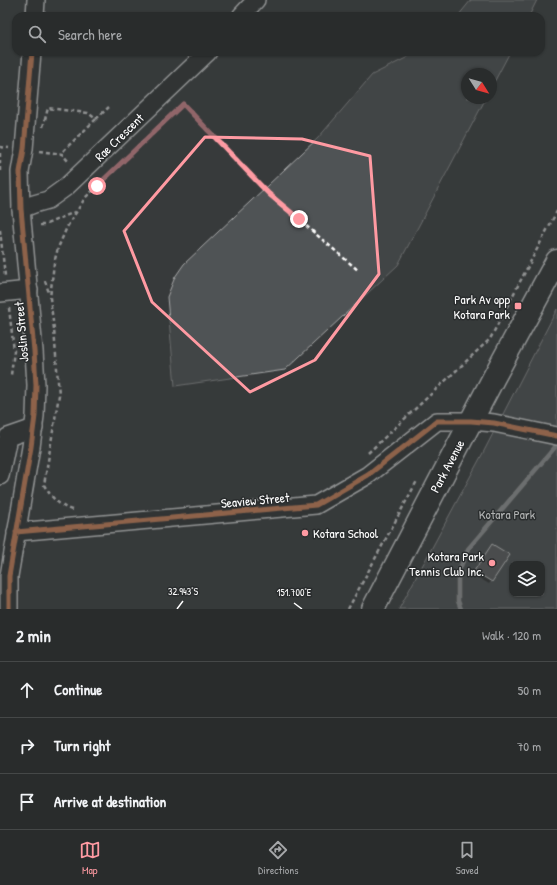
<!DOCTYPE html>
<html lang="en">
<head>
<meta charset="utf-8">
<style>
	:root { --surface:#292c2c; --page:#313434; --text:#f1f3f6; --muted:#a5a7a9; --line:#454848; --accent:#ff9aa2 }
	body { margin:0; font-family:"Patrick Hand",sans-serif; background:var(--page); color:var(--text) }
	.controls { position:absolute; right:12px; bottom:12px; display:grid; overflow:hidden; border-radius:8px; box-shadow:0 1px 3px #0004 }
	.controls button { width:36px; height:36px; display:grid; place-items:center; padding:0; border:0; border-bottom:1px solid var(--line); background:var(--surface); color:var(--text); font:20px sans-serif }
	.compass { position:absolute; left:461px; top:68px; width:36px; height:36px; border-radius:50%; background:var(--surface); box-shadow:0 1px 3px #0004; rotate:127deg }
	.stop { position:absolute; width:12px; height:12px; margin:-9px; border:3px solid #ff9aa2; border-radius:50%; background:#fff }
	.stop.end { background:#ff9aa2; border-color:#fff; box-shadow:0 1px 4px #0008 }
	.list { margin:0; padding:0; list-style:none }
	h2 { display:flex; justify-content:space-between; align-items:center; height:52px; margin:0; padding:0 16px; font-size:17px }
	h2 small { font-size:13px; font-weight:400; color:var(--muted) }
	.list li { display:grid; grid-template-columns:26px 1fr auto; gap:12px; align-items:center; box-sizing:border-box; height:56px; padding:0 16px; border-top:1px solid var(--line) }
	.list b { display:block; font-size:15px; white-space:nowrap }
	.list em { font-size:13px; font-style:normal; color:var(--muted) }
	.icon { flex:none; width:22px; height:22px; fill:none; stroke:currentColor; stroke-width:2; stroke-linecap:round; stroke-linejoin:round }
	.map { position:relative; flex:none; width:557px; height:609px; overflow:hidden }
	.search { position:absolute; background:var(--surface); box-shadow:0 1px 3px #0004; left:12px; right:12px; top:12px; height:44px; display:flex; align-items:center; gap:10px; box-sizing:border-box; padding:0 14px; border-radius:12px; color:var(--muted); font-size:15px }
	.sheet { height:220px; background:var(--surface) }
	nav { display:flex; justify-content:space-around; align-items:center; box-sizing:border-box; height:56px; border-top:1px solid var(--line); background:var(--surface); font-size:11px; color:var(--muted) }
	nav a { display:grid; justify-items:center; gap:2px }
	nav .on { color:var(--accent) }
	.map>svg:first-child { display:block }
	.green { fill:#505354; stroke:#a8a9aa; fill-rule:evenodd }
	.shadow { fill:#0007 }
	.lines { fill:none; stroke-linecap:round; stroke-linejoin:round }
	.stream { stroke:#adaeaf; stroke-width:4.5 }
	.building { fill:#636465; stroke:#fff }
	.minor-casing { stroke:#fff; stroke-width:20 }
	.major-casing { stroke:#fff; stroke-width:25 }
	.path { stroke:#fff; stroke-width:2.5; stroke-dasharray:4 3; stroke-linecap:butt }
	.minor { stroke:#2a2d2e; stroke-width:17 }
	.major { stroke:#2a2d2e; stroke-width:22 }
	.cycleway-casing { stroke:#2a2d2e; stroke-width:8 }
	.cycleway { stroke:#f8935d; stroke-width:5 }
	.route { stroke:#ff9aa2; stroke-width:5 }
	.marked { fill:none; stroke:#ff9aa2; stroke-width:3; stroke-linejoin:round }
	.ticks { fill:none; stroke:#fff; stroke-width:1.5 }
	.poi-dot { fill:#ff9aa2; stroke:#2a2d2e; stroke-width:1.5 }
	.labels { text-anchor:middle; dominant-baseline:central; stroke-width:3; stroke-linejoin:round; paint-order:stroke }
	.street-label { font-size:13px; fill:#fff; stroke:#2a2d2e }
	.poi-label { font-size:13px; fill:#fff; stroke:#2a2d2e; text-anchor:end }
	.park-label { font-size:13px; fill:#b0b2b2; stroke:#2a2d2e }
	.ticks-label { font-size:10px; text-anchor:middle; fill:#fff; stroke:#2a2d2e; stroke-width:3; stroke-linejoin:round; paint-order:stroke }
</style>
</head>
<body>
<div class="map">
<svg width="557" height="609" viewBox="0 0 557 609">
	<rect width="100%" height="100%" fill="#373a3b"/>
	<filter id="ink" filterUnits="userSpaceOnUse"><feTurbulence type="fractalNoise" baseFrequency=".025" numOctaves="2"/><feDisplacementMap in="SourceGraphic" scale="8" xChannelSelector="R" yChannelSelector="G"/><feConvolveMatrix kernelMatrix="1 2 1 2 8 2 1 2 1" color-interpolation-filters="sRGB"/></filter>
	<g filter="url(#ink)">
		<g class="green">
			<polygon points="471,0 537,0 529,16 458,16"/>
			<polygon points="414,52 510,52 491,88 491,74 467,74 467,98 486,98 398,265 341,318 285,370 175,386 167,297 175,277 184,264 318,138 372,75 406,58"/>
			<path d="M557,309V609H399L484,451ZM512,564H542V594H512Z"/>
		</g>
		<polygon class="shadow" points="492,545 491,581 489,584 472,574"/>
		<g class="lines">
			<polyline class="stream" points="461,609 458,601 458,573 468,549 556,446"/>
		</g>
		<polygon class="building" points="492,544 510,555 492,582 474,571"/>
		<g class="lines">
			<g class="minor-casing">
				<g id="minor">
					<polyline points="35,16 36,0"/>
					<polyline points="241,16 256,0"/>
					<polyline points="21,209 34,204 48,200 66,187 208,52"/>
					<polyline points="0,293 29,290"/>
					<polyline points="0,476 8,437 34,428"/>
					<polyline points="16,532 316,505 368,475 437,421 471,421 494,423 557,436"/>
					<polyline points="9,609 9,576 31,447 35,416 36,385 34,351 21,209 20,172 24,149 32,52"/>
				</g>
			</g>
			<g class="major-casing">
				<polyline id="major" points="373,609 494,377 557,261"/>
			</g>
			<g class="path">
				<polyline points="96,119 109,107"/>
				<polyline points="43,127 48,108 88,113 96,119 60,154"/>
				<polyline points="0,147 9,148"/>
				<polyline points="39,151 62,154 68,161"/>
				<polyline points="0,153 0,172"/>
				<polyline points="40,225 44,225 75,212"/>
				<polyline points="0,230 5,276"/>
				<polyline points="45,281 49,293"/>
				<polyline points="9,308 14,351 11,375"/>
				<polyline points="368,453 490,339 557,211"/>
				<path d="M72,510C59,506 51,497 44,485L59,395L54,329L50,298L54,263L58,248L67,227L85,198L183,104L269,194L359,271"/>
				<polyline points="348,609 417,481"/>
			</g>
			<use href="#minor" class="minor"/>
			<use href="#major" class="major"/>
			<g class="cycleway-casing">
				<g id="cycleway">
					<polyline points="16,532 316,505 368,475 437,421 471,421 494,423 557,436"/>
					<polyline points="9,609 9,576 31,447 35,416 36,385 34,351 21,209 20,172 24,149 32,52"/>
				</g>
			</g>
			<use href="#cycleway" class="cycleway"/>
		</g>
	</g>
	<g class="lines" filter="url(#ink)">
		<polyline class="route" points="97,186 183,104 269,194 299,219"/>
	</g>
	<path d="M0 0H557V609H0ZM205,137L302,139L370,156L379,274L315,360L250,392L152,302L124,231Z" fill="#373a3b" fill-opacity=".55" fill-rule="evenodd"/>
	<path class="marked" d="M205,137L302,139L370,156L379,274L315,360L250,392L152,302L124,231Z"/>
	<path class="ticks" d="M294,603L302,609M177,609L183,601"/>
	<g class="poi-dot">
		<rect x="514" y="302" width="8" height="8" rx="2"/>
		<circle cx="305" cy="533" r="4"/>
		<circle cx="492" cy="563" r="4"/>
	</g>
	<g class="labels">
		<g class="street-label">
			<text transform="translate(119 137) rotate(-44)">Rae Crescent</text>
			<text transform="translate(21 332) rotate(-95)">Joslin Street</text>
			<text transform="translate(447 466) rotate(-62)">Park Avenue</text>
			<text transform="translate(255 500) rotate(-5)">Seaview Street</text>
		</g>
		<g class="poi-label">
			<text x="510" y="299">Park Av opp<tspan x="510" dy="15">Kotara Park</tspan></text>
			<text x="313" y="533" text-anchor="start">Kotara School</text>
			<text x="484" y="556">Kotara Park<tspan x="484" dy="15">Tennis Club Inc.</tspan></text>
		</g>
		<g class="park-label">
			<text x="507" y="514">Kotara Park</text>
		</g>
	</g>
	<g class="ticks-label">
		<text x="183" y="595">32.943°S</text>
		<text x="294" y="596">151.700°E</text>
	</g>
</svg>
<div class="controls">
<button><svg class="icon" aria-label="layers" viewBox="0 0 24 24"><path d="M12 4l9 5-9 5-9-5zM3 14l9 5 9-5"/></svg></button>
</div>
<svg class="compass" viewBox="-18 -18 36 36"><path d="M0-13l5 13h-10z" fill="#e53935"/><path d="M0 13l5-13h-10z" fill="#a5a7a9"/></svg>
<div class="stop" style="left:97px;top:186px"></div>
<div class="stop end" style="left:299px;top:219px"></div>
<div class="search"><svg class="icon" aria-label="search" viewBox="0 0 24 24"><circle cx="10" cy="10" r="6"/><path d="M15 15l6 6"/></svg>Search here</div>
</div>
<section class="sheet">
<h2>2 min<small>Walk · 120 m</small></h2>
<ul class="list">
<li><svg class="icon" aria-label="ahead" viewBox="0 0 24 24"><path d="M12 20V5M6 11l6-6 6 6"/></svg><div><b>Continue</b></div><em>50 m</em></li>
<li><svg class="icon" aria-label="right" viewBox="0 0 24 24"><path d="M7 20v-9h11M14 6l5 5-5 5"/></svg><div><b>Turn right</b></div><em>70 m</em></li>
<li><svg class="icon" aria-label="arrive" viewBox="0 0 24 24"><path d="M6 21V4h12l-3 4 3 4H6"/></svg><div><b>Arrive at destination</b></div></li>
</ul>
</section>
<nav>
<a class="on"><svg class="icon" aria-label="map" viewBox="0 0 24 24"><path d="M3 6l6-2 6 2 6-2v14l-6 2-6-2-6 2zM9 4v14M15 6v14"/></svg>Map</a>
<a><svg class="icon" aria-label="directions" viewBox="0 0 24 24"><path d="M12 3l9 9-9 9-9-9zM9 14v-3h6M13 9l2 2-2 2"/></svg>Directions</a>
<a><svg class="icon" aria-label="saved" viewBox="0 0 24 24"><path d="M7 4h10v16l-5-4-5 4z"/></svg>Saved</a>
</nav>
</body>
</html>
